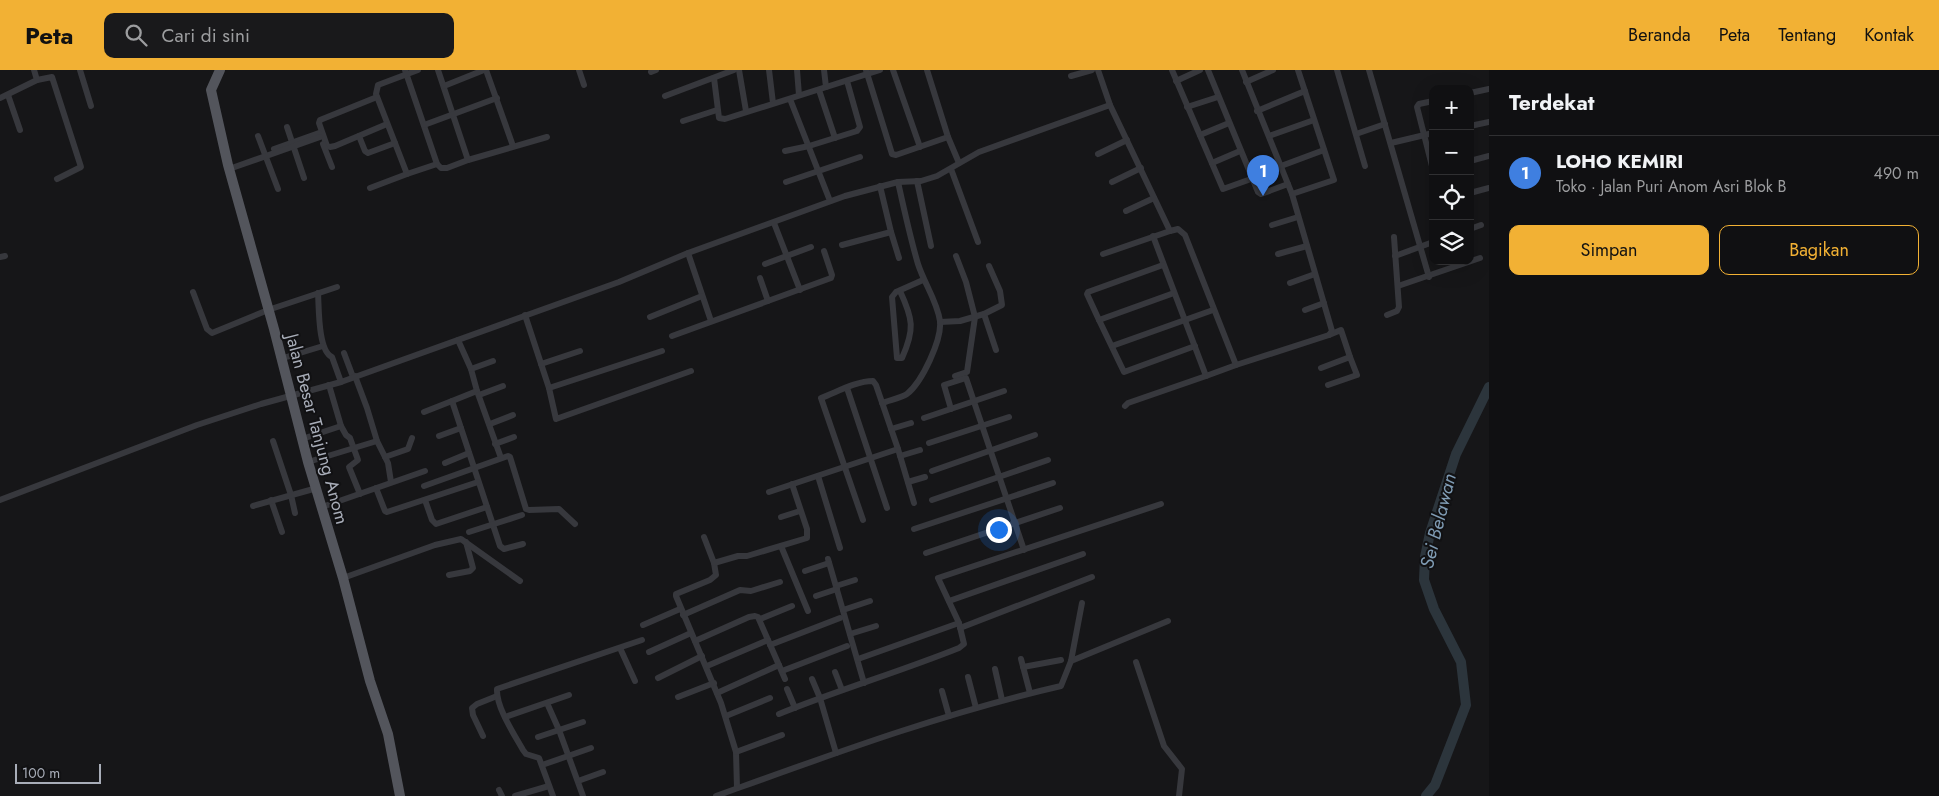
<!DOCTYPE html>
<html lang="id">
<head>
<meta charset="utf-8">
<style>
	:root { --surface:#101012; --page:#19191b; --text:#f1f3f6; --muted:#9c9d9f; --line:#303032; --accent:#f2b134 }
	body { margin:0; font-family:Jost,sans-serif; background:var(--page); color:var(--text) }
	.controls { position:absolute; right:15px; top:15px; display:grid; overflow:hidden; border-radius:10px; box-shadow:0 5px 20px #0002 }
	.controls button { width:45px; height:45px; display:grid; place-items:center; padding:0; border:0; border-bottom:1px solid var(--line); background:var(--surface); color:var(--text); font:25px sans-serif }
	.scale { position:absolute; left:15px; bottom:12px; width:86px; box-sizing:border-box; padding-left:5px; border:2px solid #a8adb8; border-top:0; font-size:14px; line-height:18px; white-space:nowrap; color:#a8adb8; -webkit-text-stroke:4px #111113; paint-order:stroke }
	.you { position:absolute; left:998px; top:459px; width:18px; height:18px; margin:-12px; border:4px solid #fff; border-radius:50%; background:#1a73e8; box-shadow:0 0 0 8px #1a73e833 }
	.badge { display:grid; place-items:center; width:32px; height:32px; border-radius:50%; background:var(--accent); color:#fff; font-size:16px; font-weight:700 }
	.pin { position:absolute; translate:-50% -41px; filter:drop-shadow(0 1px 2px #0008) }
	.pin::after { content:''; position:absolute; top:26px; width:18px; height:15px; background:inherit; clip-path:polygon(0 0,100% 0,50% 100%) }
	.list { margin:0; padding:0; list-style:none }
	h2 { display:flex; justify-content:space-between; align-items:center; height:65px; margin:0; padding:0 20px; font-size:21px }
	h2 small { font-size:16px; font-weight:400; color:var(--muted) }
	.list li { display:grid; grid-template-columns:32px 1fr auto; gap:15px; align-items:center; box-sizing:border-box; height:75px; padding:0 20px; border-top:1px solid var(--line) }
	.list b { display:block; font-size:19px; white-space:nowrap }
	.list p { margin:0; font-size:16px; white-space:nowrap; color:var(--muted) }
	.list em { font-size:16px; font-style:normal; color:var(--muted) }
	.actions { display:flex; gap:10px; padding:15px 20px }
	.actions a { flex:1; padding:11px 0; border:1px solid var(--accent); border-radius:10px; text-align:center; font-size:18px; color:var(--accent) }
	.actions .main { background:var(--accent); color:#111 }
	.icon { flex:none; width:28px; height:28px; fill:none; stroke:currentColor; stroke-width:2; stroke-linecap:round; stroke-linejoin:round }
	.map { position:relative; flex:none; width:1489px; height:726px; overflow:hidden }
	header { display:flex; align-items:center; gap:30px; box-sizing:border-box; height:70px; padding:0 25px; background:var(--accent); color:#111 }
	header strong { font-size:24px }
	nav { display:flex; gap:28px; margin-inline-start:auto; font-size:18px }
	.search { width:350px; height:45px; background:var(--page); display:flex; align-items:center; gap:12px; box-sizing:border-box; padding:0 18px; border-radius:10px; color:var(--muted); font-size:19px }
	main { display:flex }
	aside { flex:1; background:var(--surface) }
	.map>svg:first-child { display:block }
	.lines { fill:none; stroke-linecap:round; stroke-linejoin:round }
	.river { stroke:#2c353c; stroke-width:10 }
	.street { stroke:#37383d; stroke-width:6 }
	.primary { stroke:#53555c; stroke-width:10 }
	.labels { text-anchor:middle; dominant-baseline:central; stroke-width:4; stroke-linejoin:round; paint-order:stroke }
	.street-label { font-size:18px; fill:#a8adb8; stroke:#111113 }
	.water-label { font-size:19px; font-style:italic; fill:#7f9bb3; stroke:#111113 }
</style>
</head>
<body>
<header>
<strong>Peta</strong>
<div class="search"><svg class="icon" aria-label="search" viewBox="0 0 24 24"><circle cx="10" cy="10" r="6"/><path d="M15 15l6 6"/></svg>Cari di sini</div>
<nav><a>Beranda</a><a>Peta</a><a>Tentang</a><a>Kontak</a></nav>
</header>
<main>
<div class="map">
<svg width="1489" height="726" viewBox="0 0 1489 726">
	<rect width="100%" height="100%" fill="#161618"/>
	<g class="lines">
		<polyline class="river" points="1426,726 1435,715 1466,635 1461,592 1434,539 1424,510 1425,487 1430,463 1456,384 1489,317"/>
		<g class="street">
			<polyline points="80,0 91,36"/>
			<polyline points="405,0 437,94 441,98 447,98 468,90 547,67"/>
			<polyline points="418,0 378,15 376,24 407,104 437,94"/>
			<polyline points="438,0 468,90"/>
			<polyline points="486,0 513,76"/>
			<polyline points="579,0 584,15"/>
			<polyline points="739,0 746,41"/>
			<polyline points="769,0 773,33"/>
			<polyline points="797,0 799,25"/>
			<polyline points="824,0 826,17"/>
			<polyline points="866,0 892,84 896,85 948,67 927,0"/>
			<polyline points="893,0 920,77"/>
			<polyline points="1098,0 1110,35"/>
			<polyline points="1172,0 1223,119 1251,109"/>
			<polyline points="1208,0 1258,122 1261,124 1288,114"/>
			<polyline points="1242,0 1292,124"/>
			<polyline points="1337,0 1365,96"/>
			<polyline points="1369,0 1429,207"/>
			<polyline points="651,2 656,0"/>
			<polyline points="1071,6 1092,0"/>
			<polyline points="714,8 719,48 725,49 880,0"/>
			<polyline points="37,10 52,7 81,97 57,109"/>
			<polyline points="1176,11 1200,0"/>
			<polyline points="1246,12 1273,0"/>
			<polyline points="444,16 484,0"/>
			<polyline points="819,20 835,68"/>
			<polyline points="1470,23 1489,19"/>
			<polyline points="8,25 20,60"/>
			<polyline points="665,26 734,0"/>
			<polyline points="377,27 320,50 319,53 327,76 330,77 335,76 387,54"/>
			<polyline points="0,28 37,10 34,0"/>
			<polyline points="790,29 830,131"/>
			<polyline points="1433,31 1419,34 1417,37 1433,100"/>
			<polyline points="1187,37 1218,27"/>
			<polyline points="1257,41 1305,21"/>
			<polyline points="683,51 717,40"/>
			<polyline points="424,55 497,28"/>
			<polyline points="1470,56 1489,52"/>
			<polyline points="287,57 304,108"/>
			<polyline points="1356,64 1385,54"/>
			<polyline points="1200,65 1229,53"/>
			<polyline points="258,66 278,119"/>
			<polyline points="359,66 365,81 368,83 395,73"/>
			<polyline points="1269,66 1314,50"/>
			<polyline points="948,67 959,93"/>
			<polyline points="1391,73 1433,63"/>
			<polyline points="323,74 332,97"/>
			<polyline points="274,79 319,63"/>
			<polyline points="785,81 809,76 857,61 860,57 847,11"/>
			<polyline points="1098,84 1127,70"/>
			<polyline points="1470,91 1489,86"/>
			<polyline points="1212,93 1240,81"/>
			<polyline points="1281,96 1324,80"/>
			<polyline points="229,99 320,67"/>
			<polyline points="951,99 978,172"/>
			<polyline points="917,111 931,176"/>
			<polyline points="786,112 860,87"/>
			<polyline points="1112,112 1141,98"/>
			<polyline points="880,116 891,162 899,188"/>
			<polyline points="370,118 407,104"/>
			<polyline points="1470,123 1489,118"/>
			<polyline points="1126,141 1154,128"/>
			<polyline points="774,153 800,220"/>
			<polyline points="1272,155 1298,147"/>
			<polyline points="1470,159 1481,155"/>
			<polyline points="1153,166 1206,306 1236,295 1185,165 1178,159 1170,161"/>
			<polyline points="842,175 891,162"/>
			<polyline points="688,183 711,251"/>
			<polyline points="1278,184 1307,176"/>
			<polyline points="1395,186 1433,172"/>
			<polyline points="0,187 5,186"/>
			<polyline points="765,194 811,177"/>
			<polyline points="760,208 768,231"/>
			<polyline points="1290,213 1315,204"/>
			<polyline points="1398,216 1480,188"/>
			<path d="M900,221C913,249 915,259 902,288H897L892,227L896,222L923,210"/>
			<polyline points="193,222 207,259 212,263 268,240 337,217"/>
			<path d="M318,223C319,238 318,281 332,287L341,312"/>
			<polyline points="1174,223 1099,250 1124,302 1195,276"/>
			<polyline points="1305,240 1324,233"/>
			<polyline points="984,244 996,280"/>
			<polyline points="525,245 549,318 556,349 691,301"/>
			<polyline points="1387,245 1397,241 1399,237 1394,167"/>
			<polyline points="650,247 702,226"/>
			<polyline points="1099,250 1087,224 1088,222 1163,195"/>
			<polyline points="940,252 960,251 984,244 1002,235 1000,221 989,196"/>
			<polyline points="1329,265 1341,260 1350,287"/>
			<polyline points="672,266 831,208 832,205 824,181"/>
			<polyline points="458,270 471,299 477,321 452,331 500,476 504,479 523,474"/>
			<polyline points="1112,276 1213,240"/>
			<polyline points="344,283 353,307"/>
			<polyline points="280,289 323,276"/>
			<polyline points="541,294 580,281"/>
			<polyline points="1236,295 1329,265 1332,261 1292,124 1334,110 1298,0"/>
			<polyline points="1321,298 1350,287 1357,305 1328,315"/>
			<polyline points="471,299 493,291"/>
			<polyline points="355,306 367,338 377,371 388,393 391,412"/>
			<polyline points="955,306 967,302 975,247 966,212 956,186"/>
			<polyline points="329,315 341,356 346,365 350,368 358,390 349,397 360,424"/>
			<polyline points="549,318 662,281"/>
			<polyline points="847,318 887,438"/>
			<polyline points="477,321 501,388"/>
			<polyline points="479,325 503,316"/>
			<path d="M882,333C890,330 901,328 907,324C922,312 942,270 940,251C937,231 924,213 918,194C910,167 904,139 898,112"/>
			<polyline points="1125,336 1128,333 1206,306"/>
			<polyline points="951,339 944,315 966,308 1024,480"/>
			<polyline points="424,342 452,331"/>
			<polyline points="924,348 1004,321"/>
			<polyline points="490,354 513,345"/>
			<polyline points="891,359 911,353"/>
			<polyline points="439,366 461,358"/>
			<polyline points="302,369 341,356"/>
			<polyline points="273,371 291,425 295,443"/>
			<polyline points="929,373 1009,347"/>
			<polyline points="495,374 514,367"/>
			<polyline points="900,386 920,380"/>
			<polyline points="385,387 408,379 412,368"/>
			<polyline points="308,392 377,371"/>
			<polyline points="445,393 469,383"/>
			<polyline points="932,401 1035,365"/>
			<polyline points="818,406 840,478"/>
			<polyline points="908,412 925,407"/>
			<polyline points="424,416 508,386 510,387 526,439 529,440 559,439 575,454"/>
			<polyline points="376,418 385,441 387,442 478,412"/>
			<polyline points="769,422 898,379"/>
			<polyline points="0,430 197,355 261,334 341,312 619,212 688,183 845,126 898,112 921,111 937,106 979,82 1110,35 1170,161 1103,184"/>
			<polyline points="271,430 282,462"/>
			<polyline points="425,430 432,450 436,454 487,437"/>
			<polyline points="932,430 1048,390"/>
			<polyline points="253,436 317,418"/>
			<polyline points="322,437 425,401"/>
			<polyline points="781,447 800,441"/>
			<path d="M863,450L821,328C837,322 856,311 873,311L876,315L898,379L914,433"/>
			<polyline points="914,459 1053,413"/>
			<polyline points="469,462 522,445"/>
			<polyline points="704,467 714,493 716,505 710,510 676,524 676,526 721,633 736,682 737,718"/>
			<polyline points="781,476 808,541"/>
			<polyline points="926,483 1060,438"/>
			<polyline points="828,489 864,613"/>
			<polyline points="714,493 738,486 747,486 807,468 807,459 792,414"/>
			<polyline points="805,501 829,493"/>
			<polyline points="449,505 470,501 473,498 466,472"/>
			<polyline points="343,508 435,475 461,469 520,511"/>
			<polyline points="836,516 855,510"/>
			<polyline points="816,526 837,519"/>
			<polyline points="949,531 1083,484"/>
			<polyline points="843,540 870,531"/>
			<polyline points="683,545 740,520 751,521 780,512"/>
			<polyline points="760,549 792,536"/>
			<polyline points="643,555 680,539"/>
			<polyline points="960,558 1092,507"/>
			<polyline points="850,564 876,556"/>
			<polyline points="695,571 749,547 755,546 758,547 785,609"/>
			<polyline points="770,575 840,548"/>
			<polyline points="620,578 635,611"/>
			<polyline points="649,582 691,563"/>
			<polyline points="858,589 959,553"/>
			<polyline points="1021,589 1030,623"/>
			<polyline points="1071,591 1168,551"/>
			<polyline points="1136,592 1164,676 1182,699 1179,726"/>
			<polyline points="707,596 768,570"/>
			<polyline points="1023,597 1061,590"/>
			<polyline points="995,599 1002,630"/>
			<polyline points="782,601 847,576"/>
			<polyline points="835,602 842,620"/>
			<polyline points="968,607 976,638"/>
			<polyline points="658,608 702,586"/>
			<polyline points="812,609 820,628 836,683"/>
			<polyline points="787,619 795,638"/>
			<polyline points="942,621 949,646"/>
			<polyline points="717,623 779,595"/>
			<polyline points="678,627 714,613"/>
			<polyline points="547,633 559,660 583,726"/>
			<path d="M779,644C838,620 899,602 959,578L964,574L959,553L938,508L1161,434"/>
			<polyline points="726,646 770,628"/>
			<polyline points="505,647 569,625"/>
			<polyline points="483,666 473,645 472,638 477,634 497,626"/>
			<polyline points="538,667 583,652"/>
			<polyline points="736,682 782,665"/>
			<polyline points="542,695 591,678"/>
			<polyline points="578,711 603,702"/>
			<polyline points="499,720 502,726"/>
			<polyline points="515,726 549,716"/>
			<path d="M553,726L539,688L526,684L523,680C514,664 496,637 497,619L642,570"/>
			<path d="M716,726C830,685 943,643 1061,616L1071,591L1082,533"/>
		</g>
		<polyline class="primary" points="220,0 211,20 228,95 274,259 308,392 343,508 370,611 388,664 400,726"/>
	</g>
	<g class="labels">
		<g class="street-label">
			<text transform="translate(317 359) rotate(75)">Jalan Besar Tanjung Anom</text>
		</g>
		<g class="water-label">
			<text transform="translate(1438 451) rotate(-76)">Sei Belawan</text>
		</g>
	</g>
</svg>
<div class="controls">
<button>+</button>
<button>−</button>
<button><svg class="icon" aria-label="locate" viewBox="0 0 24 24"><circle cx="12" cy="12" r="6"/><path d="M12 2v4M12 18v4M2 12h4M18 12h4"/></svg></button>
<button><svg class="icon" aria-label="layers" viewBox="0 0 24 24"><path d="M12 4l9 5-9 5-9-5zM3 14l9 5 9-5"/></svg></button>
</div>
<div class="scale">100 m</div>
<div class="you"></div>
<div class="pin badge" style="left:1263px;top:126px;background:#3f7fe0">1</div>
</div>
<aside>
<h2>Terdekat<small></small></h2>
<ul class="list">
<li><span class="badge" style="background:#3f7fe0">1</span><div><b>LOHO KEMIRI</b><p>Toko · Jalan Puri Anom Asri Blok B</p></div><em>490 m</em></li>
</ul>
<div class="actions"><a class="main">Simpan</a><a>Bagikan</a></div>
</aside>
</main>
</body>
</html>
